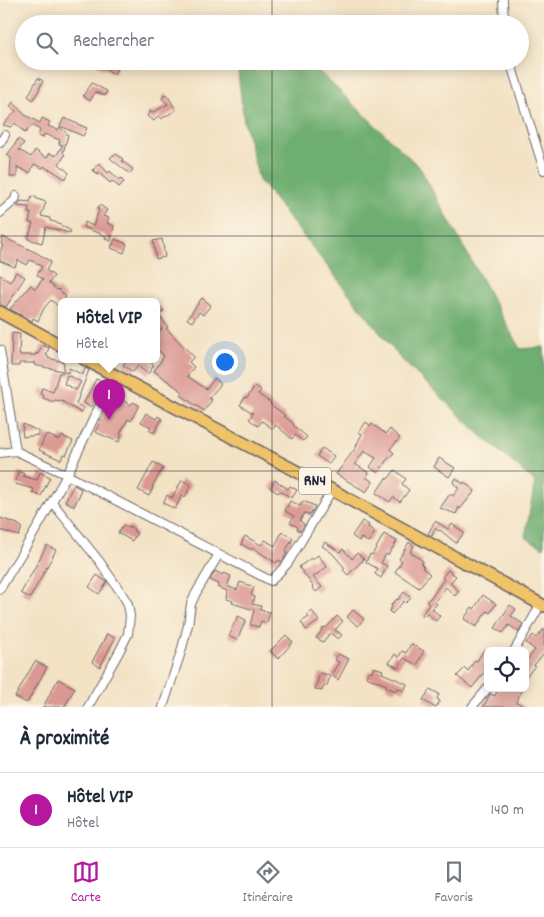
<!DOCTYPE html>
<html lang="fr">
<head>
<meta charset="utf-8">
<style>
	:root { --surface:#fff; --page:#f6f6f7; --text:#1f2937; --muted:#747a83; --line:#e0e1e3; --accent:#b5179e }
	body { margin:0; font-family:Dekko,sans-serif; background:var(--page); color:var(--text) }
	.controls { position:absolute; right:15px; bottom:15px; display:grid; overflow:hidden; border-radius:8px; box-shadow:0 2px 12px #0003 }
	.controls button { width:45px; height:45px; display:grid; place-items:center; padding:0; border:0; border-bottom:1px solid var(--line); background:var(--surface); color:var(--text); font:25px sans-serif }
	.you { position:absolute; left:224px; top:361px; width:18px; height:18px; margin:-12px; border:4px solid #fff; border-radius:50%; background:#1a73e8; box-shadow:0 0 0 8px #1a73e833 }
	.badge { display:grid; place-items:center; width:32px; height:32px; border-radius:50%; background:var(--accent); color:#fff; font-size:16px; font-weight:700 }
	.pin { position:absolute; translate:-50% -41px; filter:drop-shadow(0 1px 2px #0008) }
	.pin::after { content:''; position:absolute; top:26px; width:18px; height:15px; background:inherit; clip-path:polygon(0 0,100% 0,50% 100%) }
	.popup { position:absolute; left:58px; top:298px; width:102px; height:65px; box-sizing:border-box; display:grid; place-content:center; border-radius:8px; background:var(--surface); filter:drop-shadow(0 1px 4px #0005); font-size:16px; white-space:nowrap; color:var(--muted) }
	.popup b { font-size:19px; color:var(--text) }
	.popup::after { content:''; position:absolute; left:50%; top:100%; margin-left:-10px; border:10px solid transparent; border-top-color:var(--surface) }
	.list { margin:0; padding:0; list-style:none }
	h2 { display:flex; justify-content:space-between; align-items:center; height:65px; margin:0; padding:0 20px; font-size:21px }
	h2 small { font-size:16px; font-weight:400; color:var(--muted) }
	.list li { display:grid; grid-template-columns:32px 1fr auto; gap:15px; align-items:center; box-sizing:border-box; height:75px; padding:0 20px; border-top:1px solid var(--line) }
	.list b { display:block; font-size:19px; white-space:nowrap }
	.list p { margin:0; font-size:16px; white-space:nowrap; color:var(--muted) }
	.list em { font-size:16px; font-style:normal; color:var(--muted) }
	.icon { flex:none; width:28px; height:28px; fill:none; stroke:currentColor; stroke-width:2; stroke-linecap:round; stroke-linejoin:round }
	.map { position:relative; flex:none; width:544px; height:707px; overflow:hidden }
	.search { position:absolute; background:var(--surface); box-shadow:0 2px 12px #0003; left:15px; right:15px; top:15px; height:55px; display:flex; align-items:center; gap:12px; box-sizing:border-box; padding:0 18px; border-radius:28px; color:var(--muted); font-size:19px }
	.sheet { height:140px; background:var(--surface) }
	nav { display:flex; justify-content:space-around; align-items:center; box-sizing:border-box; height:70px; border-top:1px solid var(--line); background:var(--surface); font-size:14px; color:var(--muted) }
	nav a { display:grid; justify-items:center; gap:2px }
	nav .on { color:var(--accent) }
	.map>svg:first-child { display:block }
	.forest { fill:#6eae70; stroke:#486856 }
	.building { fill:#db9892; fill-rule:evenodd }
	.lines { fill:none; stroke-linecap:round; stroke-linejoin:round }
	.minor-casing { stroke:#6b656b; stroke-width:10 }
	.highway-casing { stroke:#6b656b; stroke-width:14 }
	.minor { stroke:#fff; stroke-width:8 }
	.highway { stroke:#f1c369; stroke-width:11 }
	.grid { fill:none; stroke:#22223b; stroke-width:1; stroke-opacity:0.55 }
	.labels { text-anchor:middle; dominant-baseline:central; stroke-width:4.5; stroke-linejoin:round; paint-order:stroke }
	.shield { fill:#fcf5e5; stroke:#63616e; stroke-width:1 }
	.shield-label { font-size:16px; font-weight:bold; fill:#22223b }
</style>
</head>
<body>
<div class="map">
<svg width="544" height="707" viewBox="0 0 544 707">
	<rect width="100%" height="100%" fill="#fcf5e5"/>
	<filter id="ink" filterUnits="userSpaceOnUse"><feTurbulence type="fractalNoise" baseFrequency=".02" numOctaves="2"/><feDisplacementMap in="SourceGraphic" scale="10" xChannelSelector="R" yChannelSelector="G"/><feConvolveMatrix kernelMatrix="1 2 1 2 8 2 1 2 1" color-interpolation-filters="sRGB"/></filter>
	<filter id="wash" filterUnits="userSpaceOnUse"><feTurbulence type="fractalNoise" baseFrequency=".0096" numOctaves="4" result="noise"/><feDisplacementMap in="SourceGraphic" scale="20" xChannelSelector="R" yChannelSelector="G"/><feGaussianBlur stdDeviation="1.12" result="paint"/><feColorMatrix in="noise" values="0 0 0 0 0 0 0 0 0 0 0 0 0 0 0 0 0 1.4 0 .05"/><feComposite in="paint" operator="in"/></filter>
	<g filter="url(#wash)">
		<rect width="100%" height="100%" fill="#f3e2c4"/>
		<polygon class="forest" points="246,61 308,61 420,168 520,349 544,347 544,548 525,537 535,482 474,429 400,358 259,180 244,121 237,64"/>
		<g id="blocks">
			<g class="building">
				<polygon points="93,61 110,61 118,66 114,74 103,67 103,69"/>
				<polygon points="38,78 43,81 39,90 33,100 28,96"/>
				<polygon points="92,83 101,88 107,91 105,96 95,92 90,101 83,96"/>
				<polygon points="165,94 168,96 176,110 161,119 159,115 154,121 147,116 150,111 152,113 168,104 162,99"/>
				<polygon points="13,102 25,115 40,123 42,118 50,122 48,126 58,130 60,127 68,135 63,153 65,155 59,164 69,173 65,179 50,169 49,170 44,166 43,168 34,164 30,173 17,167 17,177 10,177 11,158 7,155 14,146 18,139 24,143 19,150 31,157 35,150 46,158 50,153 56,156 63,145 59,144 60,140 44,134 43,138 38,136 40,130 32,125 25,133 15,123 11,127 3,125 16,111 10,107"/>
				<polygon points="64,118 87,128 83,136 60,126"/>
				<polygon points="116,154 123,159 122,161 133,169 130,174 110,158 113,155 114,155"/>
				<polygon points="99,163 108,173 110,171 119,180 120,178 124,182 119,187 112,181 110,183 99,173 98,175 93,170"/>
				<polygon points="32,196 37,198 37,199 46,202 41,216 50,218 50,221 55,222 71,231 70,233 46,227 42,243 28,239 33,223 29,223 31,213 28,213 29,207 17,206 21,201 30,202"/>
				<polygon points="100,205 107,210 103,216 109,218 107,223 114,226 111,241 105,239 106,236 83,227 85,222 93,226 99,210 97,209"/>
				<polygon points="3,237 37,253 51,262 46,270 54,276 49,283 57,290 58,289 66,297 58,306 51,300 44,308 38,321 33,318 32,321 10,309 31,285 35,289 43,279 37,275 42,267 40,266 40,265 30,260 27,265 18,260 15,267 0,261 0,252 3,245 1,244"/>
				<polygon points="115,239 127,244 124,253 111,248"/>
				<polygon points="162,239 165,257 156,259 153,241"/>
				<polygon points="16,272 25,277 6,307 0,305 0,275 10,282"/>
				<polygon points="202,298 211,305 203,315 199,312 192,322 187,319"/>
				<polygon points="156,302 164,311 159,315 168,327 166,328 194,357 189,362 194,367 187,376 206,389 215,378 221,384 209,398 212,400 204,411 181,395 183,392 154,371 164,356 156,348 156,334 162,329 156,323"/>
				<polygon points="12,333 20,334 19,355 36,355 36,353 38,354 42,345 49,348 46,355 48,356 48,358 64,362 63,371 34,365 35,363 19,363 19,366 11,366"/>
				<polygon points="128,359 146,359 154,365 148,374 138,366 133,372 123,365"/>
				<path d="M69,368L83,375L85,368L89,370L76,404L84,408L81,413L60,400L59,401L55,400L54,402L43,398L44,395L40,394L42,388L53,392L59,373L69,372ZM67,375L81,382L76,390L64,384Z"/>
				<polygon points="96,379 103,382 96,400 95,399 90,407 84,403"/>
				<polygon points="255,386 261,390 258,394 271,403 270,404 285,415 284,416 294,424 293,425 307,437 303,441 295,435 292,439 276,425 273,429 262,421 258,426 249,419 253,413 240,405 245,397 247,398"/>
				<polygon points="112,394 131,405 133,402 139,405 131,421 128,419 120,434 122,435 119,442 95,432"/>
				<polygon points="146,413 156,419 158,416 162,419 154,433 149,430 151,427 141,422"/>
				<polygon points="366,422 371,426 372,424 386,434 390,429 400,438 390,449 394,453 386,461 378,473 370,467 376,458 364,451 355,464 369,473 366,477 373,482 366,492 336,474 357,446 356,446 362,434 359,432"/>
				<polygon points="23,424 38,431 38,435 23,437 22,429 23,429"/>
				<polygon points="46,434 59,440 62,436 73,441 66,455 64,454 61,460 39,450"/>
				<polygon points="322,448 334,456 329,464 317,456"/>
				<polygon points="439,458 455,468 449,477 434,467"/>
				<polygon points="153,462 163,468 152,487 153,488 149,496 138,490"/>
				<polygon points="395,470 406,479 402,484 409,490 400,502 393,497 390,502 376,493 386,478 388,479"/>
				<polygon points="18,472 24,473 23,476 37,480 40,472 50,477 41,496 32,493 34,489 15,484"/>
				<polygon points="456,478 463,484 464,482 475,491 460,509 459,507 456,514 440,508 450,494 453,496 459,488 453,483"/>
				<polygon points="182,480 191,485 185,497 182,495 175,509 163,503 167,495 172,498"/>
				<polygon points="275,480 288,489 290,486 297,490 292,498 280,491 278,493 270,488"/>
				<polygon points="74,485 81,489 79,494 80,494 74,506 65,501"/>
				<polygon points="290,501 300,506 303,501 315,506 310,515 304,513 300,521 305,525 300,531 297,529 298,527 290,523 294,516 285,511"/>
				<polygon points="0,518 18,524 18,525 22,527 19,536 0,530"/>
				<polygon points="362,521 369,525 368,527 375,532 368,542 361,538 359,541 352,536"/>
				<polygon points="435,521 448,529 452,524 464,533 456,543 440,530 439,531 435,528 432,536 428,534"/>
				<polygon points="123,525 128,528 129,526 134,529 133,531 137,533 132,541 118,533"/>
				<polygon points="282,532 293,538 285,552 287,553 282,562 278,560 276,563 253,548 252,550 241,544 245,536 261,545 265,540 275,546"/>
				<polygon points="384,534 397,541 388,555 386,554 381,563 387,566 381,578 375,574 378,569 366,562 370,554 372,555"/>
				<polygon points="325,542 340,552 343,549 352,559 357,553 364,559 348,575 343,570 345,568 332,553 322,546"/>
				<polygon points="409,542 414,546 410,552 423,561 421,564 424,567 422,568 430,574 419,588 395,572 402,561 399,559"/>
				<polygon points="47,545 56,550 30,598 21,593"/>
				<polygon points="318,555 327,567 313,577 322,587 316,592 312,587 313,586 299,567 311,558 312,560"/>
				<polygon points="448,570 456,576 450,583 459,591 455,596 446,587 435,602 437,604 432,609 440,616 436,621 427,613 423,617 422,615 429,604 426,602 433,595 444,579 442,577"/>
				<polygon points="215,571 223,575 224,573 231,576 227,586 237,590 240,582 254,587 251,595 255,597 252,604 261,606 260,610 270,612 267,623 261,621 259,627 250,625 254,610 232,603 233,601 226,599 227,591 218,587 219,584 210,580"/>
				<polygon points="97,575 107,582 99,594 89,587"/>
				<polygon points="404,592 411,598 406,603 404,601 392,614 389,611 392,607 391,605 397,599 398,600"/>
				<polygon points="483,595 496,604 490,613 487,611 476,627 464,619 472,607 474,609"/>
				<polygon points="510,605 516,609 511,616 523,624 519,632 509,625 503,633 495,628"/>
				<polygon points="353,610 364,619 358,626 347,617"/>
				<polygon points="312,611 319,621 306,630 301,622 309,617 307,615"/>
				<polygon points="238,616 246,620 237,640 228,636"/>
				<polygon points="337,616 343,621 335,630 342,635 338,639 330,633 323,642 316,638 324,627 326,628"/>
				<polygon points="544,629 544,654 534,665 535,666 525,678 525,662 535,650 526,643 533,635 536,638"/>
				<polygon points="107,634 115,638 100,667 92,662"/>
				<polygon points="286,635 293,642 278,659 270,651"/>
				<polygon points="411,644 424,651 417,665 404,658 398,668 389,663 395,654 399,657 402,651 406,653"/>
				<polygon points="484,650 488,652 488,656 483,664 488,668 472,688 457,676 465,668 468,671 475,660 477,661"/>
				<polygon points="338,654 349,659 338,680 331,675 339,662 335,660"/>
				<polygon points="35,661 47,667 27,703 15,697"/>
				<polygon points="374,667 383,670 382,673 407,684 404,691 397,688 396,691 386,687 387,685 366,677 369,671 372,672"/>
				<polygon points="320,673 330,676 327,686 324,685 322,691 315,689"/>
				<polygon points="58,679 75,688 64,707 43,707"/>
				<polygon points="499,688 523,688 516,702 526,707 483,707 490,694 495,696"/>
				<polygon points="430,689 439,694 437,699 440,701 436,707 434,707 423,700"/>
			</g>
		</g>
	</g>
	<g filter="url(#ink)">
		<use href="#blocks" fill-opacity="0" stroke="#6b656b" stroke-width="1"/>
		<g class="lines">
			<g class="minor-casing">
				<g id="minor">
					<polyline points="503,0 504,24"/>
					<polyline points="510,61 544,170"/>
					<polyline points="0,143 5,135"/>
					<polyline points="0,213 15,200 16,196"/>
					<polyline points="0,350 16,451"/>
					<polyline points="0,453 16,451 67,475 271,581 288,563 332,490"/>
					<polyline points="52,502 100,562 122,594 128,604 130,616 128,634 119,652 88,707"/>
					<polyline points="0,589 40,523 67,475 114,375"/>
					<polyline points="514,651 537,611 539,604"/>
					<polyline points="163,707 181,652 188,625 191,604 196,593 219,554"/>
					<polyline points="472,707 488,688"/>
				</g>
			</g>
			<g class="highway-casing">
				<g id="highway">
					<polyline points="0,312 62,346"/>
					<polyline points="84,359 332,490 544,606"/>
				</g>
			</g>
			<use href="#minor" class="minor"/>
			<use href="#highway" class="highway"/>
		</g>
	</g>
	<path class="grid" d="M272,0V24M272,61V707M0,236H544M0,471H544"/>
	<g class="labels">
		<rect class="shield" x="299" y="467.5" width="32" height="27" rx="4"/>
		<g class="shield-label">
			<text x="315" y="481">RN4</text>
		</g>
	</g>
</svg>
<div class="controls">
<button><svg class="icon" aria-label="locate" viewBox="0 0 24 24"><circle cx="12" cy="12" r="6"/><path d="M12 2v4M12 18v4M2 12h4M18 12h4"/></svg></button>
</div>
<div class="you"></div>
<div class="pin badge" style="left:109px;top:420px">1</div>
<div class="popup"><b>Hôtel VIP</b>Hôtel</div>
<div class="search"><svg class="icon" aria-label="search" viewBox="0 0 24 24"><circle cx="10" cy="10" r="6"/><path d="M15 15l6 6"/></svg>Rechercher</div>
</div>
<section class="sheet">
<h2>À proximité<small></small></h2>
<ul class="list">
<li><span class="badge">1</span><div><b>Hôtel VIP</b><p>Hôtel</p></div><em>140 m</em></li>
</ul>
</section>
<nav>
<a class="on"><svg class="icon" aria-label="map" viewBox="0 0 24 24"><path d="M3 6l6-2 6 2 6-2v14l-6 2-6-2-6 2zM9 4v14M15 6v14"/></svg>Carte</a>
<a><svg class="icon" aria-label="directions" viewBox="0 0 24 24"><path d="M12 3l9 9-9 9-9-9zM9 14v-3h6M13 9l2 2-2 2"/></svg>Itinéraire</a>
<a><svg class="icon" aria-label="saved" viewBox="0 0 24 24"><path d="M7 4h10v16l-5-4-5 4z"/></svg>Favoris</a>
</nav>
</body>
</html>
